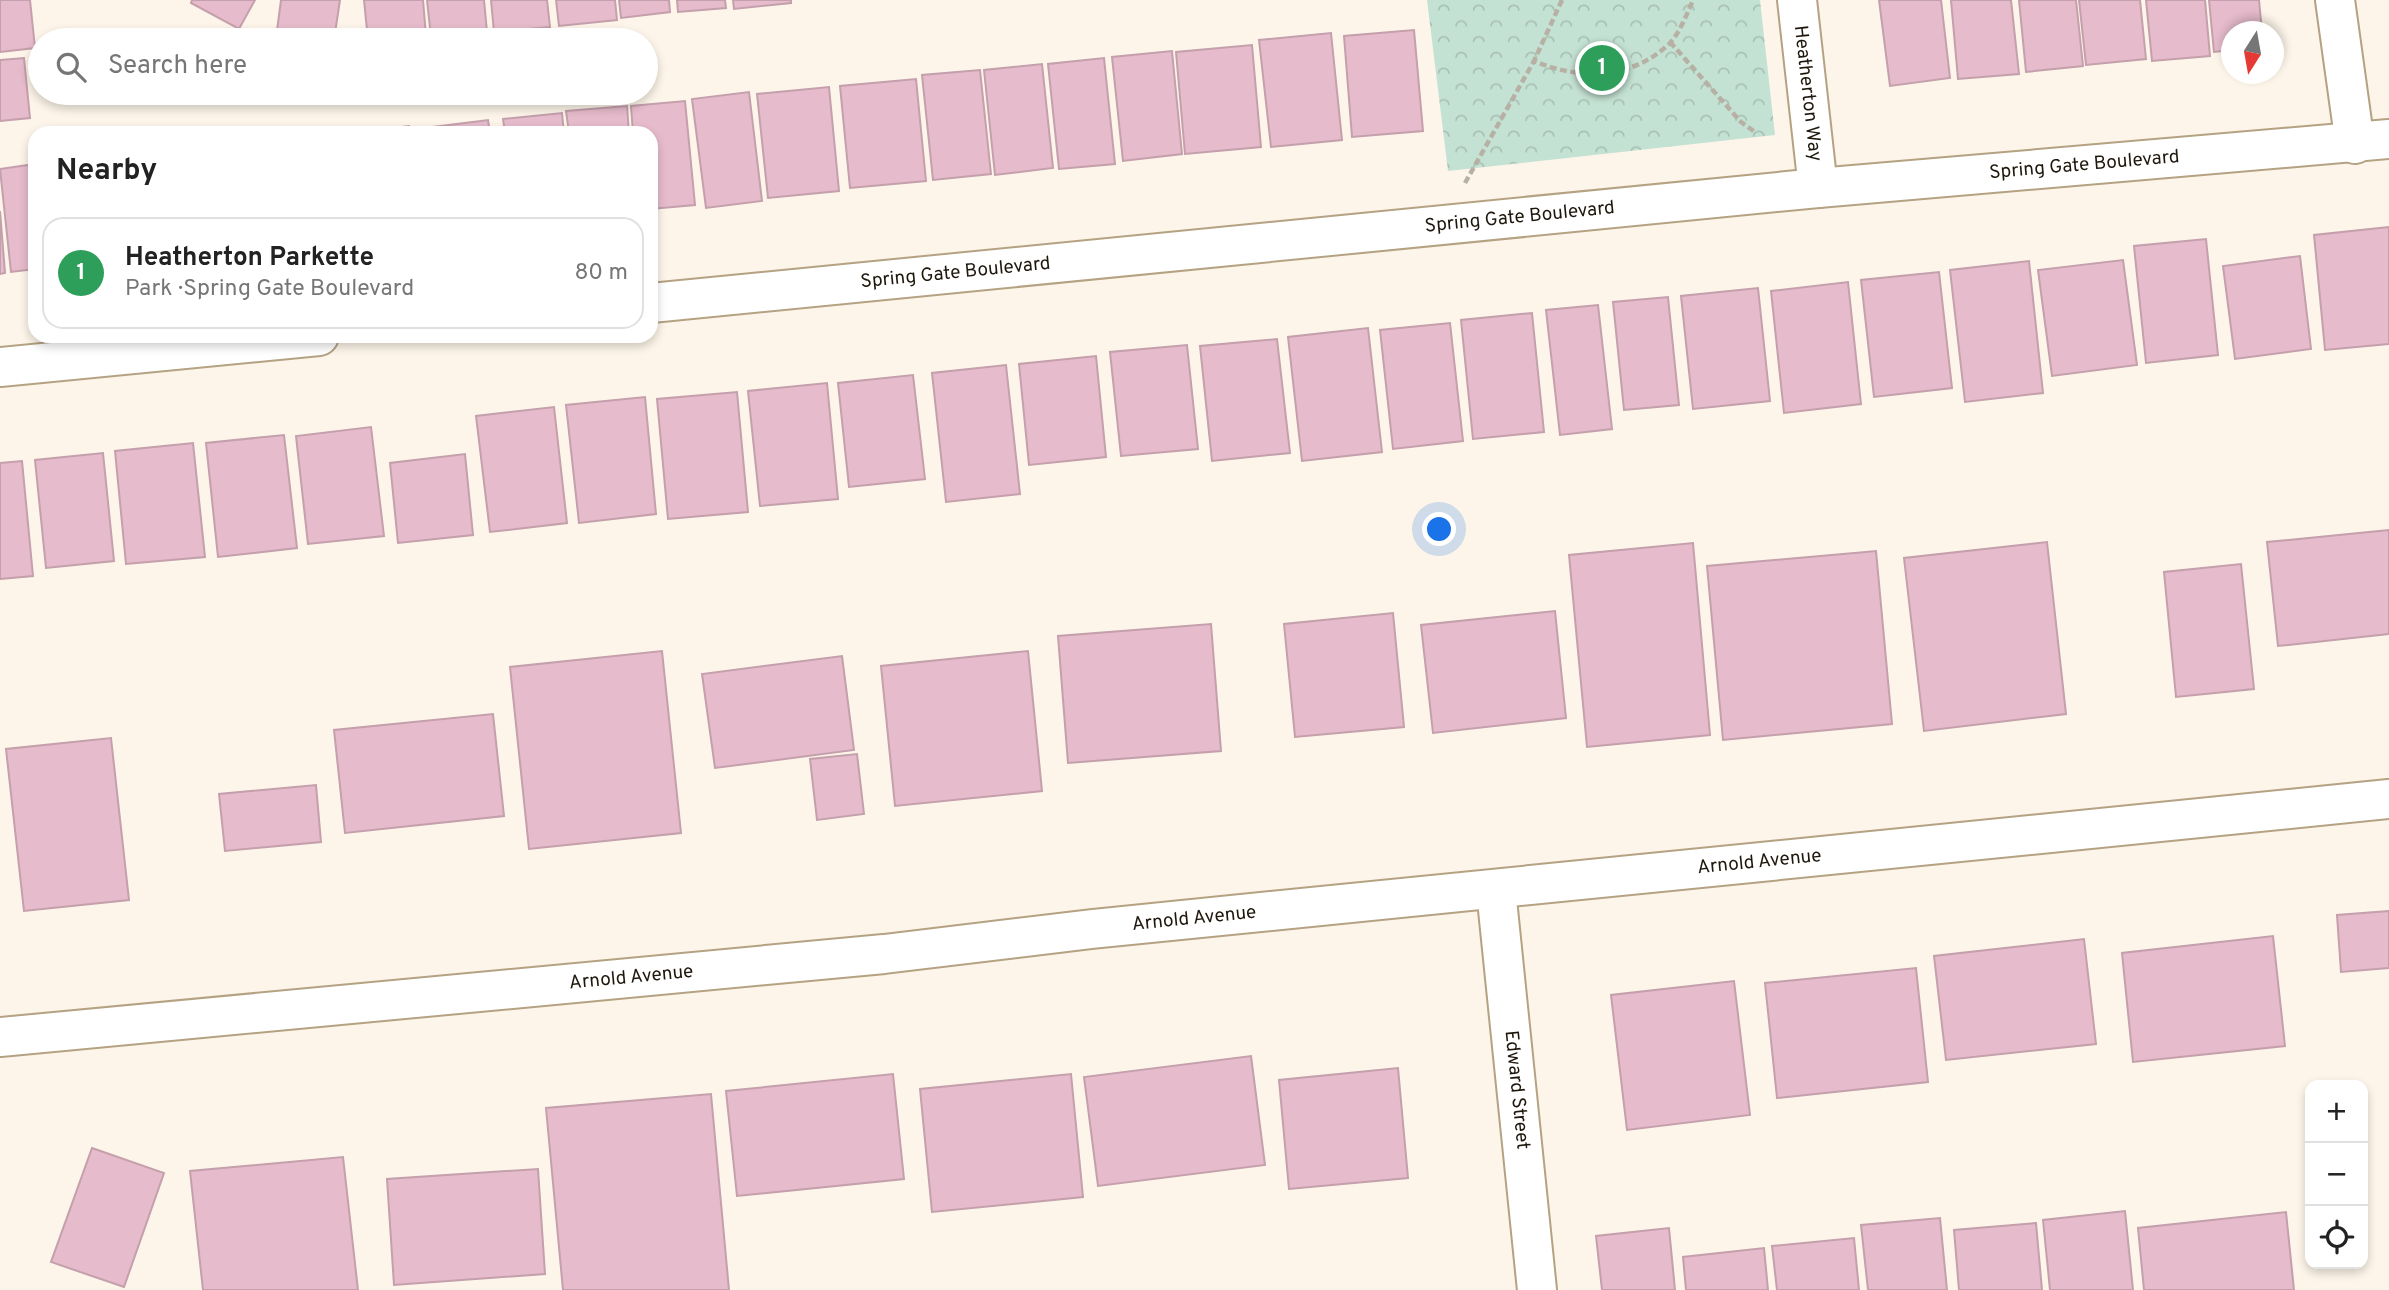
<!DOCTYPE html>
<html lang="en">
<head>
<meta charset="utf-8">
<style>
	:root { --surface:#fff; --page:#f6f6f6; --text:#222; --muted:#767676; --line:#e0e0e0; --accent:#ae3080 }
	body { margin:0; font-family:Overpass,sans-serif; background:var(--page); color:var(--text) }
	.controls { position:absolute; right:21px; bottom:21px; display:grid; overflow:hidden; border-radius:14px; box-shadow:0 4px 10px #0003 }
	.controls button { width:63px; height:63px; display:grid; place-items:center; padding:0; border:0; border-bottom:2px solid var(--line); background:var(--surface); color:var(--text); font:35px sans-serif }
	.compass { position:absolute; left:2221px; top:21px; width:63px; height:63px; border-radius:50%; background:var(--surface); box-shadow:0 4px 10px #0003; rotate:191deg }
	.you { position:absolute; left:1440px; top:530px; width:24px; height:24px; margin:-18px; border:5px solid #fff; border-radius:50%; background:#1a73e8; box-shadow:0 0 0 10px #1a73e833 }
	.badge { display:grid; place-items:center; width:46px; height:46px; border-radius:50%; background:var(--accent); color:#fff; font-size:23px; font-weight:700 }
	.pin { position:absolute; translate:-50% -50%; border:4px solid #fff; box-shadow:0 2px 7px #0006 }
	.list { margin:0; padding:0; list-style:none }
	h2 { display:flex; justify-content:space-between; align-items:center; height:91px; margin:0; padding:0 28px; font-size:30px }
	h2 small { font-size:23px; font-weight:400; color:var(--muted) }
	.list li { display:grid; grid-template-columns:46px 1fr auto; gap:21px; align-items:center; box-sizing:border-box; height:112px; margin:0 14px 14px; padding:0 14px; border:2px solid var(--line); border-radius:21px }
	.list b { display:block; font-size:26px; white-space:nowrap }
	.list p { margin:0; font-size:23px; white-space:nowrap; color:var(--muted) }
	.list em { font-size:23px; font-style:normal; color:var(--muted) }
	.icon { flex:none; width:38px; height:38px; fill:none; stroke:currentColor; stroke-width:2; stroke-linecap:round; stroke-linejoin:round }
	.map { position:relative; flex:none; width:2389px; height:1290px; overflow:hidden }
	.search { position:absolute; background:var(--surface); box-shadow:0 4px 10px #0003; left:28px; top:28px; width:630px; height:77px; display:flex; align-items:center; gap:18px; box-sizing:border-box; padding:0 24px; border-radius:38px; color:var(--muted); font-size:26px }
	.panel { position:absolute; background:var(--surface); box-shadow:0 4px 10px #0003; left:28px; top:126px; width:630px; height:217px; border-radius:21px }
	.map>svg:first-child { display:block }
	.park { fill:url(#park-crowns) }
	.building { fill:#e6bbcb; stroke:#c49fac; stroke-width:2 }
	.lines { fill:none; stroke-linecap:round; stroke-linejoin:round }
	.minor-casing { stroke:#b4a283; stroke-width:42 }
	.path { stroke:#b7b0a4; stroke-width:4.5; stroke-dasharray:7 3.5; stroke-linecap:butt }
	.minor { stroke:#fff; stroke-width:38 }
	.labels { text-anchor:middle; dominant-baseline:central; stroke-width:6; stroke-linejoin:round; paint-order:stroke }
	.street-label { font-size:19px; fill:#1e170c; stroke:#fff }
</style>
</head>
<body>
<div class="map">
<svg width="2389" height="1290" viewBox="0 0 2389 1290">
	<defs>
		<pattern id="park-crowns" width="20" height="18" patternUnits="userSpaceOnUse" patternTransform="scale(1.75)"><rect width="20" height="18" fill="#c4e2d3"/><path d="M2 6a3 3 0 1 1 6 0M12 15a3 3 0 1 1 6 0" fill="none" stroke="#a8c1b4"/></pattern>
	</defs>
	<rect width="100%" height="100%" fill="#fdf5e9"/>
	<polygon class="park" points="1427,0 1760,0 1775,135 1448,171"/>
	<g class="building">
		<polygon points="0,0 30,0 35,48 0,52"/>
		<polygon points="192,0 255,0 239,29 191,3"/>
		<polygon points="281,0 340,0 334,40 276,38"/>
		<polygon points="364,0 423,0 426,36 368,40"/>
		<polygon points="427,0 484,0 487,32 431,37"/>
		<polygon points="491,0 547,0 550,27 494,32"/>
		<polygon points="556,0 615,0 617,20 559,26"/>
		<polygon points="619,0 669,0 670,12 621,18"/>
		<polygon points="677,0 725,0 726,8 678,12"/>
		<polygon points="733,0 791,0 791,3 734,9"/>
		<polygon points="1879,0 1941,0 1950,78 1890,86"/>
		<polygon points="1951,0 2011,0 2019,74 1958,79"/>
		<polygon points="2019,0 2076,0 2083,66 2026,72"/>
		<polygon points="2079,0 2140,0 2146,59 2086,65"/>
		<polygon points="2146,0 2205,0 2210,56 2152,61"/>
		<polygon points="2209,0 2259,0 2262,32 2232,32 2232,50 2214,52"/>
		<polygon points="1414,30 1423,131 1352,137 1344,36"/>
		<polygon points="1331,33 1342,140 1271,147 1259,40"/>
		<polygon points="1252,45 1261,147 1185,154 1176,52"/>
		<polygon points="1172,51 1182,154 1123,161 1112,57"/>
		<polygon points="24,58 30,118 0,121 0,60"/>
		<polygon points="1104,58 1115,164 1059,169 1048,64"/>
		<polygon points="1042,64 1053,168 995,175 984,70"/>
		<polygon points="980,70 991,174 933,180 922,75"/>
		<polygon points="916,79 926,181 850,188 840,86"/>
		<polygon points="829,87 839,191 768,198 757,94"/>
		<polygon points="749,92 762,201 706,208 692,99"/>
		<polygon points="685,101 695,205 651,209 651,133 633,133 631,106"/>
		<polygon points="627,106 629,133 569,133 566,111"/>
		<polygon points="562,113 564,133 505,133 503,119"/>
		<polygon points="488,120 490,133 417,133 417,129"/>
		<polygon points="409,126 410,133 347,133"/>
		<polygon points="35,164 35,269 11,272 0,169"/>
		<polygon points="0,211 5,273 0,274"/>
		<polygon points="2389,227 2389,344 2325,350 2314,235"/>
		<polygon points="2206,239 2218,355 2146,363 2134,246"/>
		<polygon points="2300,256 2311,349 2235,359 2223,266"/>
		<polygon points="2123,260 2137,365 2052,376 2038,270"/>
		<polygon points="2029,261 2043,393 1965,402 1950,270"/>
		<polygon points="1939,272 1952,388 1874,397 1861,280"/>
		<polygon points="1848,282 1861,404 1784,413 1771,291"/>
		<polygon points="1758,288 1770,401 1693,409 1681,296"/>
		<polygon points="1668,297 1679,405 1624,410 1613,302"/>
		<polygon points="1598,305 1612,429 1560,435 1546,310"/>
		<polygon points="1532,313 1544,432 1473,439 1461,320"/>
		<polygon points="1450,323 1463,441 1393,449 1380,330"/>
		<polygon points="1368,328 1382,452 1302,461 1288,337"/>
		<polygon points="1277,339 1290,453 1212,461 1200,346"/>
		<polygon points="1187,345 1198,449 1121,456 1110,352"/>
		<polygon points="1096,356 1106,457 1029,465 1019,364"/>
		<polygon points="1006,365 1020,494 946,502 932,373"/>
		<polygon points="913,375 925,479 849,487 838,383"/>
		<polygon points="827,383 838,499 760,506 748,391"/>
		<polygon points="737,392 748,512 668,519 657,399"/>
		<polygon points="645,397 656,514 579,523 566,405"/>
		<polygon points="554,407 567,523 490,532 476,416"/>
		<polygon points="371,427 384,536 308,544 296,436"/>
		<polygon points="284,435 297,548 218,557 206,443"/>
		<polygon points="193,443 205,557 126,564 115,451"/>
		<polygon points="103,453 114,561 46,568 35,460"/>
		<polygon points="465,454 473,535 398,543 390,463"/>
		<polygon points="22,461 33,576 0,579 0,463"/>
		<polygon points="2389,530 2389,634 2278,646 2267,542"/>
		<polygon points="2047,542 2066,714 1924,731 1904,558"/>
		<polygon points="1693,543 1710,735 1587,747 1569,555"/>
		<polygon points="1876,551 1892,724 1723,740 1707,566"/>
		<polygon points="2241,564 2254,689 2176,697 2164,572"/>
		<polygon points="1555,611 1566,718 1433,733 1421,625"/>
		<polygon points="1393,613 1404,727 1295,737 1284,624"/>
		<polygon points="1211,624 1221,751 1068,763 1058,636"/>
		<polygon points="662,651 681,833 529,849 510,667"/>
		<polygon points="1028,651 1042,791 895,806 881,666"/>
		<polygon points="842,656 854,750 715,768 702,674"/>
		<polygon points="493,714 504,816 345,833 334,730"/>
		<polygon points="111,738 129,900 24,911 6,749"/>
		<polygon points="857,754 864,814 817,820 810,759"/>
		<polygon points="316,785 321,842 225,851 219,794"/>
		<polygon points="2389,911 2389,968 2341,972 2337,915"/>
		<polygon points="2273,936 2285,1046 2133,1062 2122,953"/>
		<polygon points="2084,939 2096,1044 1946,1060 1934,956"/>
		<polygon points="1916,968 1928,1082 1777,1098 1765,983"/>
		<polygon points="1734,981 1750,1115 1627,1130 1611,995"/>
		<polygon points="1251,1056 1265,1165 1098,1186 1084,1077"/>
		<polygon points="1398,1068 1408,1178 1289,1189 1279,1080"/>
		<polygon points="893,1074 904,1179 737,1196 726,1091"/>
		<polygon points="1071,1074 1083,1197 932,1212 920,1089"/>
		<polygon points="711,1094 729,1290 563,1290 546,1108"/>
		<polygon points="92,1148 164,1173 124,1287 51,1262"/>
		<polygon points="343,1157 358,1290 203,1290 190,1171"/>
		<polygon points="538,1169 545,1274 394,1285 387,1179"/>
		<polygon points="2125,1211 2133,1290 2050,1290 2043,1220"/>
		<polygon points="2286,1212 2294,1290 2144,1290 2138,1228"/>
		<polygon points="1940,1218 1947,1290 1868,1290 1861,1225"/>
		<polygon points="2036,1223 2042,1290 1959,1290 1954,1230"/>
		<polygon points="1669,1228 1675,1290 1602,1290 1596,1236"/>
		<polygon points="1854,1238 1859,1290 1777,1290 1772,1246"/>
		<polygon points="1764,1248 1768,1290 1686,1290 1683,1257"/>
	</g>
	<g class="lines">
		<g class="minor-casing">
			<g id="minor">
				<path id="s1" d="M1797,0L1818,188"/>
				<polyline points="2335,0 2355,144"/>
				<path id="s2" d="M651,303L1818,188L2389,139"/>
				<polyline points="0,367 319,336"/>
				<path id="s3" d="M1496,890L1537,1290"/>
				<path id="s4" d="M0,1037L884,954L1092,929L2389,799"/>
			</g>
		</g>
		<g class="path">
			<path d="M1562,0L1534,61C1579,80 1632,80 1670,43C1680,32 1687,14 1693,0"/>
			<polyline points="1670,42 1741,122 1755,132"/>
			<polyline points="1465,183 1534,61"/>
		</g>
		<use href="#minor" class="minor"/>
	</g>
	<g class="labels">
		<g class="street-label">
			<text stroke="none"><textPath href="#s1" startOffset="94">Heatherton Way</textPath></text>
			<text stroke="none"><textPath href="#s2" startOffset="1440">Spring Gate Boulevard</textPath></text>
			<text stroke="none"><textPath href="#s2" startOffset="873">Spring Gate Boulevard</textPath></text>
			<text stroke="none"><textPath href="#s2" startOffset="306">Spring Gate Boulevard</textPath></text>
			<text stroke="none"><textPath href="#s4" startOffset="1768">Arnold Avenue</textPath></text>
			<text stroke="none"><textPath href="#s4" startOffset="1200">Arnold Avenue</textPath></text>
			<text stroke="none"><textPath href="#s4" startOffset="634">Arnold Avenue</textPath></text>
			<text stroke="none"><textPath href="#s3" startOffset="201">Edward Street</textPath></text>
		</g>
	</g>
</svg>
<div class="controls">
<button>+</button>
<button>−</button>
<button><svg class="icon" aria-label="locate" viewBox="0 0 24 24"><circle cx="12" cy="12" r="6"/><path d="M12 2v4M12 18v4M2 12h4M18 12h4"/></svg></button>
</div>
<svg class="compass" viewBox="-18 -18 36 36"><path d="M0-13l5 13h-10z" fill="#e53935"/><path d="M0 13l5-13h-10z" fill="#767676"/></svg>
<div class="you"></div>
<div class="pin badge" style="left:1602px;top:68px;background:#2e9e5b">1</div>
<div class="search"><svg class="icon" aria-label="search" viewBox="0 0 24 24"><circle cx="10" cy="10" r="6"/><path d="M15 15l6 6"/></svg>Search here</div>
<section class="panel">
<h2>Nearby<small></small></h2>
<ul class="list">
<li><span class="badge" style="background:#2e9e5b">1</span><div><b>Heatherton Parkette</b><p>Park · Spring Gate Boulevard</p></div><em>80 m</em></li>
</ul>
</section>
</div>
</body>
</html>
